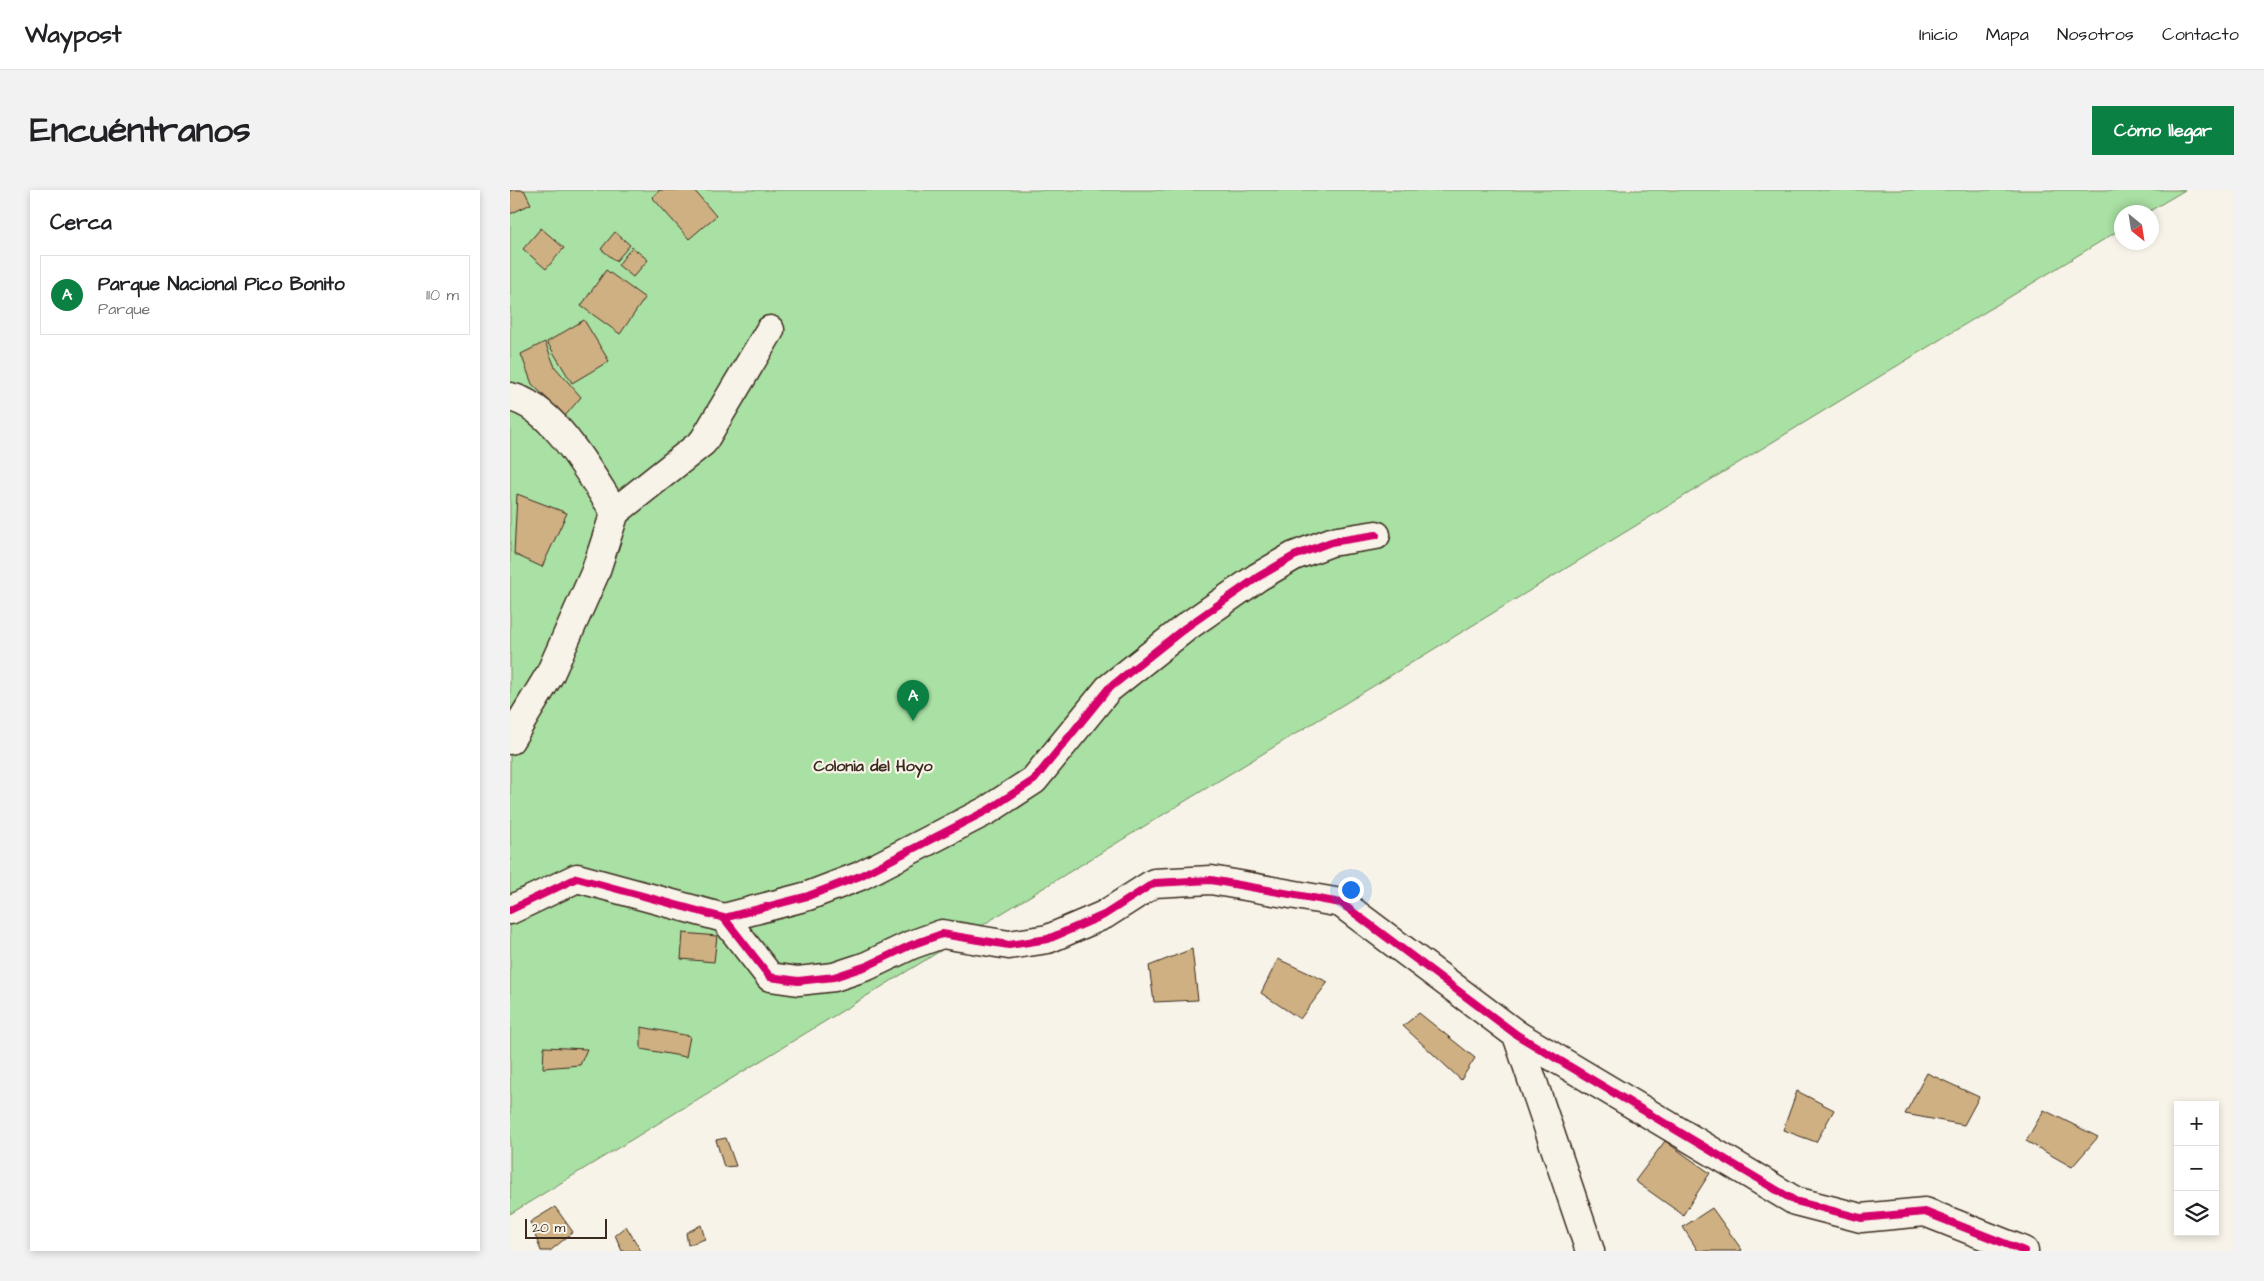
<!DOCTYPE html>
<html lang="es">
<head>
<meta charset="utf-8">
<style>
	:root { --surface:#fff; --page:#f2f2f2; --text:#202124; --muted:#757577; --line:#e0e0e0; --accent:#0b8043 }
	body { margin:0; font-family:"Architects Daughter",sans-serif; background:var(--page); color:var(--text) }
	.controls { position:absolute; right:15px; bottom:15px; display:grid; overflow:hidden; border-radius:0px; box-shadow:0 2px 8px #0003 }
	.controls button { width:45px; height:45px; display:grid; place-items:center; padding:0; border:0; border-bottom:1px solid var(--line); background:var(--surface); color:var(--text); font:25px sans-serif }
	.compass { position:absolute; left:1604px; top:15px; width:45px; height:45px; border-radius:50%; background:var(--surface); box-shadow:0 2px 8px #0003; rotate:150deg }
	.scale { position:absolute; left:15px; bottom:12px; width:82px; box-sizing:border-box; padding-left:5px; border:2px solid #3b2a1e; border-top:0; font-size:14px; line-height:18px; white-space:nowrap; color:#3b2a1e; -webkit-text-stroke:4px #f7f3e8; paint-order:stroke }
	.you { position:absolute; left:840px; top:699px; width:18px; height:18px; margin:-12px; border:4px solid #fff; border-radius:50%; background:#1a73e8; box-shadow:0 0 0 8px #1a73e833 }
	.badge { display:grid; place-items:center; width:32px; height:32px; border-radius:50%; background:var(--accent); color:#fff; font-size:16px; font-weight:700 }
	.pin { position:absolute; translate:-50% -41px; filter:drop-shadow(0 1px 2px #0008) }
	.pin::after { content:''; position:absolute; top:26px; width:18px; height:15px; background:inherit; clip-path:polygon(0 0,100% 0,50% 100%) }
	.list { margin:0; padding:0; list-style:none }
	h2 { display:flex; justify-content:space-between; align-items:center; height:65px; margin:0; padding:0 20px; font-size:21px }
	h2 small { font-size:16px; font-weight:400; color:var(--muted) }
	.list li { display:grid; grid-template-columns:32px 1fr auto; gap:15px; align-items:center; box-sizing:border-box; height:80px; margin:0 10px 10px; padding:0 10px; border:1px solid var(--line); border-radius:0px }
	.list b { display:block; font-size:19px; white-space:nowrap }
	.list p { margin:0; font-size:16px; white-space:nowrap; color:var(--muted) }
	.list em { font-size:16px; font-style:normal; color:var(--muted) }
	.icon { flex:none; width:28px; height:28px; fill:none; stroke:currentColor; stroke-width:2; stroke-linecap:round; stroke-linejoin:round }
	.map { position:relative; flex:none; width:1724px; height:1061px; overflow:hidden; border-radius:0px }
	header { display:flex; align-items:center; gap:30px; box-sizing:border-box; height:70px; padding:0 25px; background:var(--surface); border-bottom:1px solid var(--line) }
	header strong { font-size:24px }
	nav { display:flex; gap:28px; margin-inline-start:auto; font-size:18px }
	.intro { display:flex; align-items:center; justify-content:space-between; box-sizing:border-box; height:120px; padding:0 30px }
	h1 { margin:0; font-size:35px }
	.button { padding:12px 22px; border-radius:0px; background:var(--accent); color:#fff; font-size:18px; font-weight:700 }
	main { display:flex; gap:30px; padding:0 30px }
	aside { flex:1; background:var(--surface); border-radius:0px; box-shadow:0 2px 8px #0003 }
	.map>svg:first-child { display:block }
	.green { fill:#a9e0a3; stroke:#728560 }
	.building { fill:#ceb082; stroke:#3b2a1e }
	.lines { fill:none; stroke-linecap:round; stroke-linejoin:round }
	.street-casing { stroke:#3b2a1e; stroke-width:31 }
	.street { stroke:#f7f3e8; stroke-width:28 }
	.cycleway-casing { stroke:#f7f3e8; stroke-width:11 }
	.cycleway { stroke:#d6006c; stroke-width:8 }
	.labels { text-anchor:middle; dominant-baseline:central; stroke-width:4.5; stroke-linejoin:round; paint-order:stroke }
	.neighbourhood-label { font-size:16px; font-weight:bold; fill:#3b2a1e; stroke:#f7f3e8 }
</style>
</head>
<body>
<header>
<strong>Waypost</strong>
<nav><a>Inicio</a><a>Mapa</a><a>Nosotros</a><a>Contacto</a></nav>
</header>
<div class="intro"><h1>Encuéntranos</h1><a class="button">Cómo llegar</a></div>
<main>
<aside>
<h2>Cerca<small></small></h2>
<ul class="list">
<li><span class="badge">A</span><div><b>Parque Nacional Pico Bonito</b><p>Parque</p></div><em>110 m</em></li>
</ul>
</aside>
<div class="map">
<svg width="1724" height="1061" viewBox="0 0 1724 1061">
	<rect width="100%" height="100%" fill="#f7f3e8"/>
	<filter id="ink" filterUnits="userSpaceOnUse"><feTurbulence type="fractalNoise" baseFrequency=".02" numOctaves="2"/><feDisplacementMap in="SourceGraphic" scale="10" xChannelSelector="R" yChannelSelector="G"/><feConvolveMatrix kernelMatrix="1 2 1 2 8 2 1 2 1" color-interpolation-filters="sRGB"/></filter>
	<g filter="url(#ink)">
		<polygon class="green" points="0,0 1675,0 1638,22 1612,22 1611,39 0,1024"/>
		<g class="building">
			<polygon points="0,0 14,0 21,14 0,24"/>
			<polygon points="150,0 184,0 206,26 179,49 142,7"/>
			<polygon points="31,38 54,58 36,79 13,59"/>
			<polygon points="105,42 120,55 106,71 91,59"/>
			<polygon points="122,57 138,70 123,87 108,75"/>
			<polygon points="96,80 135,108 110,144 71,116"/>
			<polygon points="74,130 99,171 62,193 37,152"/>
			<polygon points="35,152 45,177 71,207 55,226 22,194 11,164"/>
			<polygon points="7,304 57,323 32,377 4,364"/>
			<polygon points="173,743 207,746 204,772 171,769"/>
			<polygon points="682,759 688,810 644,812 639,776"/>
			<polygon points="768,769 818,792 790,829 751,803"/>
			<polygon points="909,823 965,868 951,890 893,836"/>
			<polygon points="131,837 180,846 176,867 131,859"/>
			<polygon points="34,857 77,859 70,875 33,878"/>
			<polygon points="1417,883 1469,907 1454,935 1395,924"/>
			<polygon points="1287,901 1324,920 1306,952 1273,940"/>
			<polygon points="1534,920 1588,947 1562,977 1516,951"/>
			<polygon points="216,948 226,976 214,977 206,950"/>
			<polygon points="1155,951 1200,983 1173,1025 1125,991"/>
			<polygon points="45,1017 63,1042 40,1061 31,1061 20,1032"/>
			<polygon points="1202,1018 1232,1060 1231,1061 1188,1061 1173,1037"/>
			<polygon points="191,1035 195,1049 178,1055 176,1043"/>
			<polygon points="116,1036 131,1061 112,1061 105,1045"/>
		</g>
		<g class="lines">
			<g class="street-casing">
				<g id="street">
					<path d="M0,207C44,216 81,286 105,322"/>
					<polyline points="0,550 40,484 85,383 105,322 193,252 260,140"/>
					<polyline points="0,720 67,688 214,728 260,787 288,791 324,787 357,776 401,755 432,744 499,755 538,749 594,725 644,693 701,690 831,713 1007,845 1285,1011 1351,1028 1415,1022 1514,1061"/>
					<polyline points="214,728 298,706 350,686 478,620 524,590 598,499 675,438 748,387 784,366 821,352 866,345"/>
					<polyline points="1007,845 1080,1061"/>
				</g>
			</g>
			<use href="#street" class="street"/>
			<g class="cycleway-casing">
				<g id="cycleway">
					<polyline points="0,720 67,688 214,728 260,787 288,791 324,787 357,776 401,755 432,744 499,755 538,749 594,725 644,693 701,690 831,713 1007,845 1285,1011 1351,1028 1415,1022 1514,1061"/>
					<polyline points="214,728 298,706 350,686 478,620 524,590 598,499 675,438 748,387 784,366 821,352 866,345"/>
				</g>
			</g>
			<use href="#cycleway" class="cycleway"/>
		</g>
	</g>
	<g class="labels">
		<g class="neighbourhood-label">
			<text x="363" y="576">Colonia del Hoyo</text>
		</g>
	</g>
</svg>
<div class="controls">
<button>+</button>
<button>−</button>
<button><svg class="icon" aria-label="layers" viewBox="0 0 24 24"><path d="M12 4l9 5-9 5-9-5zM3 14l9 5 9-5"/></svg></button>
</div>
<svg class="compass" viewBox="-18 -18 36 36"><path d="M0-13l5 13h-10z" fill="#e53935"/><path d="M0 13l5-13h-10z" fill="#757577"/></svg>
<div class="scale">20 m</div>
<div class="you"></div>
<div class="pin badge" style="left:403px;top:531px">A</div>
</div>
</main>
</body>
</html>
